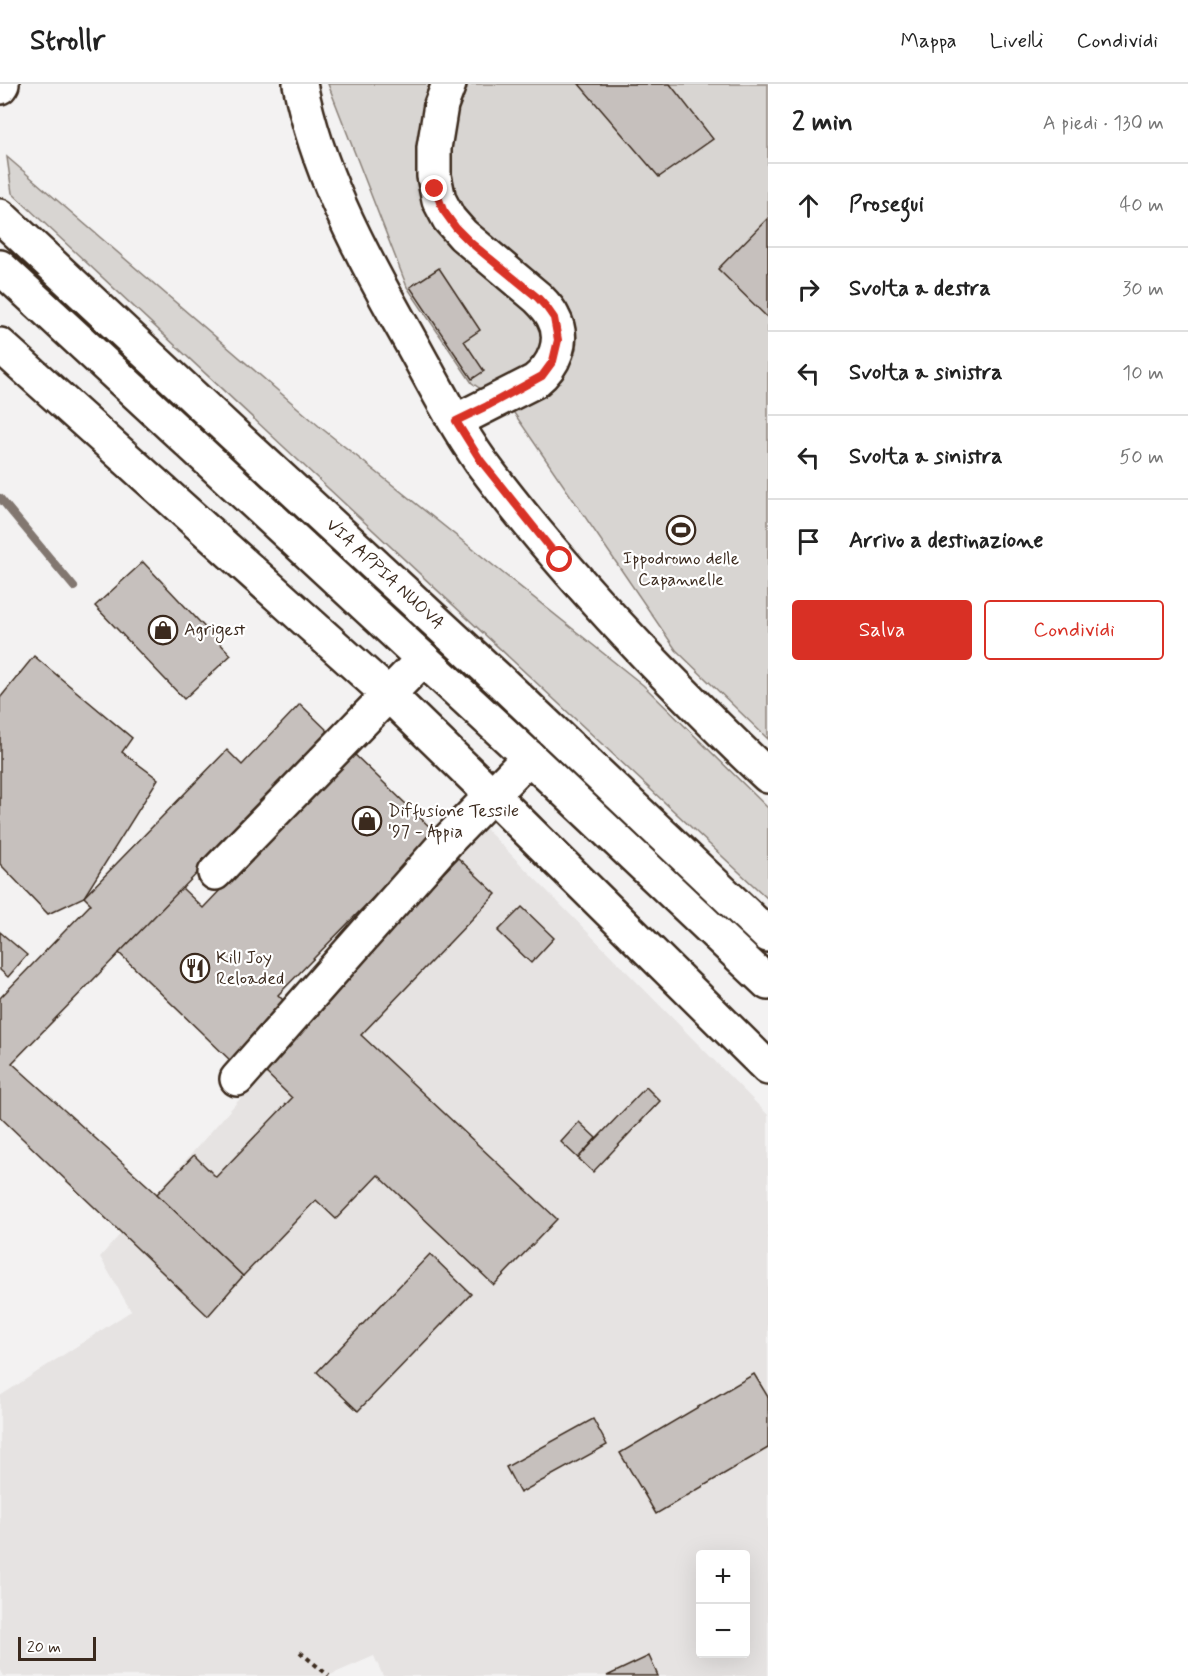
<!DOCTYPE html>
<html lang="it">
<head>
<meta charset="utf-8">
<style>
	:root { --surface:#fff; --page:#f2f2f2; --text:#222; --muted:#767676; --line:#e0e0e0; --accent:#d93025 }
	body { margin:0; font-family:Mynerve,sans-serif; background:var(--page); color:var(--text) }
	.controls { position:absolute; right:18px; bottom:18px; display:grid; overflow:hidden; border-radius:6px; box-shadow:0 6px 24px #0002 }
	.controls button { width:54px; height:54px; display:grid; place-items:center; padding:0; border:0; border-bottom:2px solid var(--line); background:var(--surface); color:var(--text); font:30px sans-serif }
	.scale { position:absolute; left:18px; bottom:15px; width:78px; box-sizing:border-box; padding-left:6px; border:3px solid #3b2a1e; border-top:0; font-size:16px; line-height:21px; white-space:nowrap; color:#3b2a1e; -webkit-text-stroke:4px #fff; paint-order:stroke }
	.stop { position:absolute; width:18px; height:18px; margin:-14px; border:4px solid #d93025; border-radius:50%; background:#fff }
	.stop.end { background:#d93025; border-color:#fff; box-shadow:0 2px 6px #0008 }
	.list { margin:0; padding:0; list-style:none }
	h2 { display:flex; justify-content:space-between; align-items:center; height:78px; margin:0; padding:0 24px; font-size:26px }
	h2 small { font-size:20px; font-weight:400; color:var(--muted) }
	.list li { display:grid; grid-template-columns:39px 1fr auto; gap:18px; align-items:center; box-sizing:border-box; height:84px; padding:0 24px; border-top:2px solid var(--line) }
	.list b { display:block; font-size:22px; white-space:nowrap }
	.list em { font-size:20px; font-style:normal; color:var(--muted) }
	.actions { display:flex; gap:12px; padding:18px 24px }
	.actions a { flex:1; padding:14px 0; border:2px solid var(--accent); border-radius:6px; text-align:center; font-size:21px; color:var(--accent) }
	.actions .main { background:var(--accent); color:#fff }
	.icon { flex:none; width:33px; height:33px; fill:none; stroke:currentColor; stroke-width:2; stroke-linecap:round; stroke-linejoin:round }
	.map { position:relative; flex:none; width:768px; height:1592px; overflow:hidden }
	header { display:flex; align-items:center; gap:36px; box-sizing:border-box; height:84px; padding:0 30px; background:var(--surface); border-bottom:2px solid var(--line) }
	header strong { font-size:28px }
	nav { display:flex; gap:33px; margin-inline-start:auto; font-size:21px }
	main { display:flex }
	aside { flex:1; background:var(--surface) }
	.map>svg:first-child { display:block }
	.built { fill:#e6e3e2; fill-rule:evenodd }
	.green { fill:#d8d5d2; stroke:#8a8078; stroke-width:1.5 }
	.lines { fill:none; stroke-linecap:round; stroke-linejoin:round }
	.stream { stroke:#827770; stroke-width:8 }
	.building { fill:#c6c0bd; stroke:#3b2a1e; stroke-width:1.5 }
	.minor-casing { stroke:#3b2a1e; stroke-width:38 }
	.major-casing { stroke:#3b2a1e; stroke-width:38 }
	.path { stroke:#3b2a1e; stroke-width:4; stroke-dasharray:4.5 4.5; stroke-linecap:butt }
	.minor { stroke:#fff; stroke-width:33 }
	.major { stroke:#fff; stroke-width:33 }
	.route { stroke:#d93025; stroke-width:8 }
	.labels { text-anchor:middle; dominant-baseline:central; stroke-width:4.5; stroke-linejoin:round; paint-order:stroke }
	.poi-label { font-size:18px; fill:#3b2a1e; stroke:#fff; text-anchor:start }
	.street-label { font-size:18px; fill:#3b2a1e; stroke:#fff }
</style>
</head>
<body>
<header>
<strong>Strollr</strong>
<nav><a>Mappa</a><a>Livelli</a><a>Condividi</a></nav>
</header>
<main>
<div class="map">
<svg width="768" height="1592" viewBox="0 0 768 1592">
	<rect width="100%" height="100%" fill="#f3f2f2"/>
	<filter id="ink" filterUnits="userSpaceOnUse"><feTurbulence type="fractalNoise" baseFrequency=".0167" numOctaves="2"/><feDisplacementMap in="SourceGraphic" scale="12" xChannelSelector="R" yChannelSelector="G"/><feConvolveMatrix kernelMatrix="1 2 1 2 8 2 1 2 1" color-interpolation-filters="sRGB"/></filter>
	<g filter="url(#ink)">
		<path class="built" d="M482,741L768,1031V1592H383L374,1572L328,1592H4L0,1585V1312L131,1227L100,1173ZM700,1470H746V1570H700Z"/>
		<g class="green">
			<polygon points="328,0 768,0 768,655 676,566 512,326 472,299 407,203"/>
			<polygon points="7,73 320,343 643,601 768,724 768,815 12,109"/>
		</g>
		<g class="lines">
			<polyline class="stream" points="0,414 74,503"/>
		</g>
		<g class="building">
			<polygon points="579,0 670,0 713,55 659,93"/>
			<polygon points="768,134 768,234 718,185"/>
			<polygon points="439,184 480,246 464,257 484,287 472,295 410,203"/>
			<polygon points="143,478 231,571 184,615 95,522"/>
			<polygon points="34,572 132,654 122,668 158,695 84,813 48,830 0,780 0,614"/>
			<polygon points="300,620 332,651 12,979 157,1110 243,1192 208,1232 0,1033 0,914 91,820 84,813 227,666 242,681"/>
			<polygon points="352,668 436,749 278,911 288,921 232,978 119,869 182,804 203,824"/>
			<polygon points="458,774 496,810 361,951 557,1135 494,1201 378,1091 336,1135 316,1116 243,1192 157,1110 194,1071 216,1093 292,1014 259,982"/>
			<polygon points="522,823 554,854 531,879 498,847"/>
			<polygon points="0,848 27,871 8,893 0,886"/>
			<polygon points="646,1003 660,1017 593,1088 578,1074"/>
			<polygon points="579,1038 596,1054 578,1074 561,1058"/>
			<polygon points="430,1170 471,1210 358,1327 317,1288"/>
			<polygon points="754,1290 768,1313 768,1364 656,1430 620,1369"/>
			<polygon points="593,1335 607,1361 520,1409 506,1383"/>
			<polygon points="649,1572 658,1592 607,1592"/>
		</g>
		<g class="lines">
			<g class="minor-casing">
				<g id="minor">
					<path d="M300,0C317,85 357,162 399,237C426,284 450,334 481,378C532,447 590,512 649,574C688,614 727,654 768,692"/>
					<path d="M449,0L441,21L434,64V92L439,116L449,135L463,151L538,214C544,220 550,226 553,233C566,256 554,282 535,297L456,337"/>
					<polyline points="0,3 2,0"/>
					<polyline points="0,261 389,611 492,711 768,984"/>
					<polyline points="215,789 423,575"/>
					<polyline points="237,995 450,754 529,673"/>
				</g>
			</g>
			<g class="major-casing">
				<g id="major">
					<path id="s1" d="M0,132L233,350L497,594L768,851"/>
					<polyline points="0,183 529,673 768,899"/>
				</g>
			</g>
			<polyline class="path" points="300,1568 329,1592"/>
			<use href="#minor" class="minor"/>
			<use href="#major" class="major"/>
		</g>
	</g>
	<g class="lines" filter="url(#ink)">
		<polyline class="route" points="435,105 443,126 456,144 471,159 538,214 547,224 554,234 558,256 553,277 542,292 487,322 456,337 481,377 560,476"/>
	</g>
	<defs>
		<g id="stadium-ring" transform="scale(1.5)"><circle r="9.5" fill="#fff" stroke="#3b2a1e" stroke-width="1.5"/><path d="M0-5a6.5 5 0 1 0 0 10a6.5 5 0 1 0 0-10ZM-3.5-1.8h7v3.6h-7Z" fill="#3b2a1e"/></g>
		<g id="shop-ring" transform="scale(1.5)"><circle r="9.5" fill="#fff" stroke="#3b2a1e" stroke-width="1.5"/><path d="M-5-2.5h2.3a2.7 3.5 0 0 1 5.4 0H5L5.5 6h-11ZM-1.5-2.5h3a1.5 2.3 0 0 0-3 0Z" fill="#3b2a1e"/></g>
		<g id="restaurant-ring" transform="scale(1.5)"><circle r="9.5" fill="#fff" stroke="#3b2a1e" stroke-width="1.5"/><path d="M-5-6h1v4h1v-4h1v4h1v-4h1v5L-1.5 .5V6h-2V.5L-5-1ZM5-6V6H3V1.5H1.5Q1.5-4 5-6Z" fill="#3b2a1e"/></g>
	</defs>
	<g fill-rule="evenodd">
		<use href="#stadium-ring" x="681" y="446"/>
		<use href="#shop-ring" x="163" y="546"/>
		<use href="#shop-ring" x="367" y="737"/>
		<use href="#restaurant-ring" x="195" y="884"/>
	</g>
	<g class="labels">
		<g class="poi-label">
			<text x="681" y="475" text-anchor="middle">Ippodromo delle<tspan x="681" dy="21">Capannelle</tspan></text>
			<text x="184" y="546">Agrigest</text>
			<text x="388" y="727">Diffusione Tessile<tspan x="388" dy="21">'97 - Appia</tspan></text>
			<text x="216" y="874">Kill Joy<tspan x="216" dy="21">Reloaded</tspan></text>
		</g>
		<g class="street-label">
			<text stroke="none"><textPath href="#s1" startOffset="526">VIA APPIA NUOVA</textPath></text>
		</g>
	</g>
</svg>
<div class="controls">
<button>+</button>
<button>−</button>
</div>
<div class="scale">20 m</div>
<div class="stop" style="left:560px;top:476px"></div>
<div class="stop end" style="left:435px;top:105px"></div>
</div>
<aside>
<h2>2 min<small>A piedi · 130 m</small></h2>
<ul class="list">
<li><svg class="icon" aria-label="ahead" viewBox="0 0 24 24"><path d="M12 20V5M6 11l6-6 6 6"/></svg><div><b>Prosegui</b></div><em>40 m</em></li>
<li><svg class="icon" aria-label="right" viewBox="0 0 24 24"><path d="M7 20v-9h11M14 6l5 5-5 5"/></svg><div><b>Svolta a destra</b></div><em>30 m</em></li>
<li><svg class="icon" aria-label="left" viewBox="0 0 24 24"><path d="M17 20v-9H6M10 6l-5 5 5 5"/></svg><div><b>Svolta a sinistra</b></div><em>10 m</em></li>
<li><svg class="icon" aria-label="left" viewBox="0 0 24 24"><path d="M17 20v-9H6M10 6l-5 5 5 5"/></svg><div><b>Svolta a sinistra</b></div><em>50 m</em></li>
<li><svg class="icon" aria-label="arrive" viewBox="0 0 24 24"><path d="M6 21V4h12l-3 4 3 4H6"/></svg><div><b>Arrivo a destinazione</b></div></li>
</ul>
<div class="actions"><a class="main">Salva</a><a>Condividi</a></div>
</aside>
</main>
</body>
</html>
